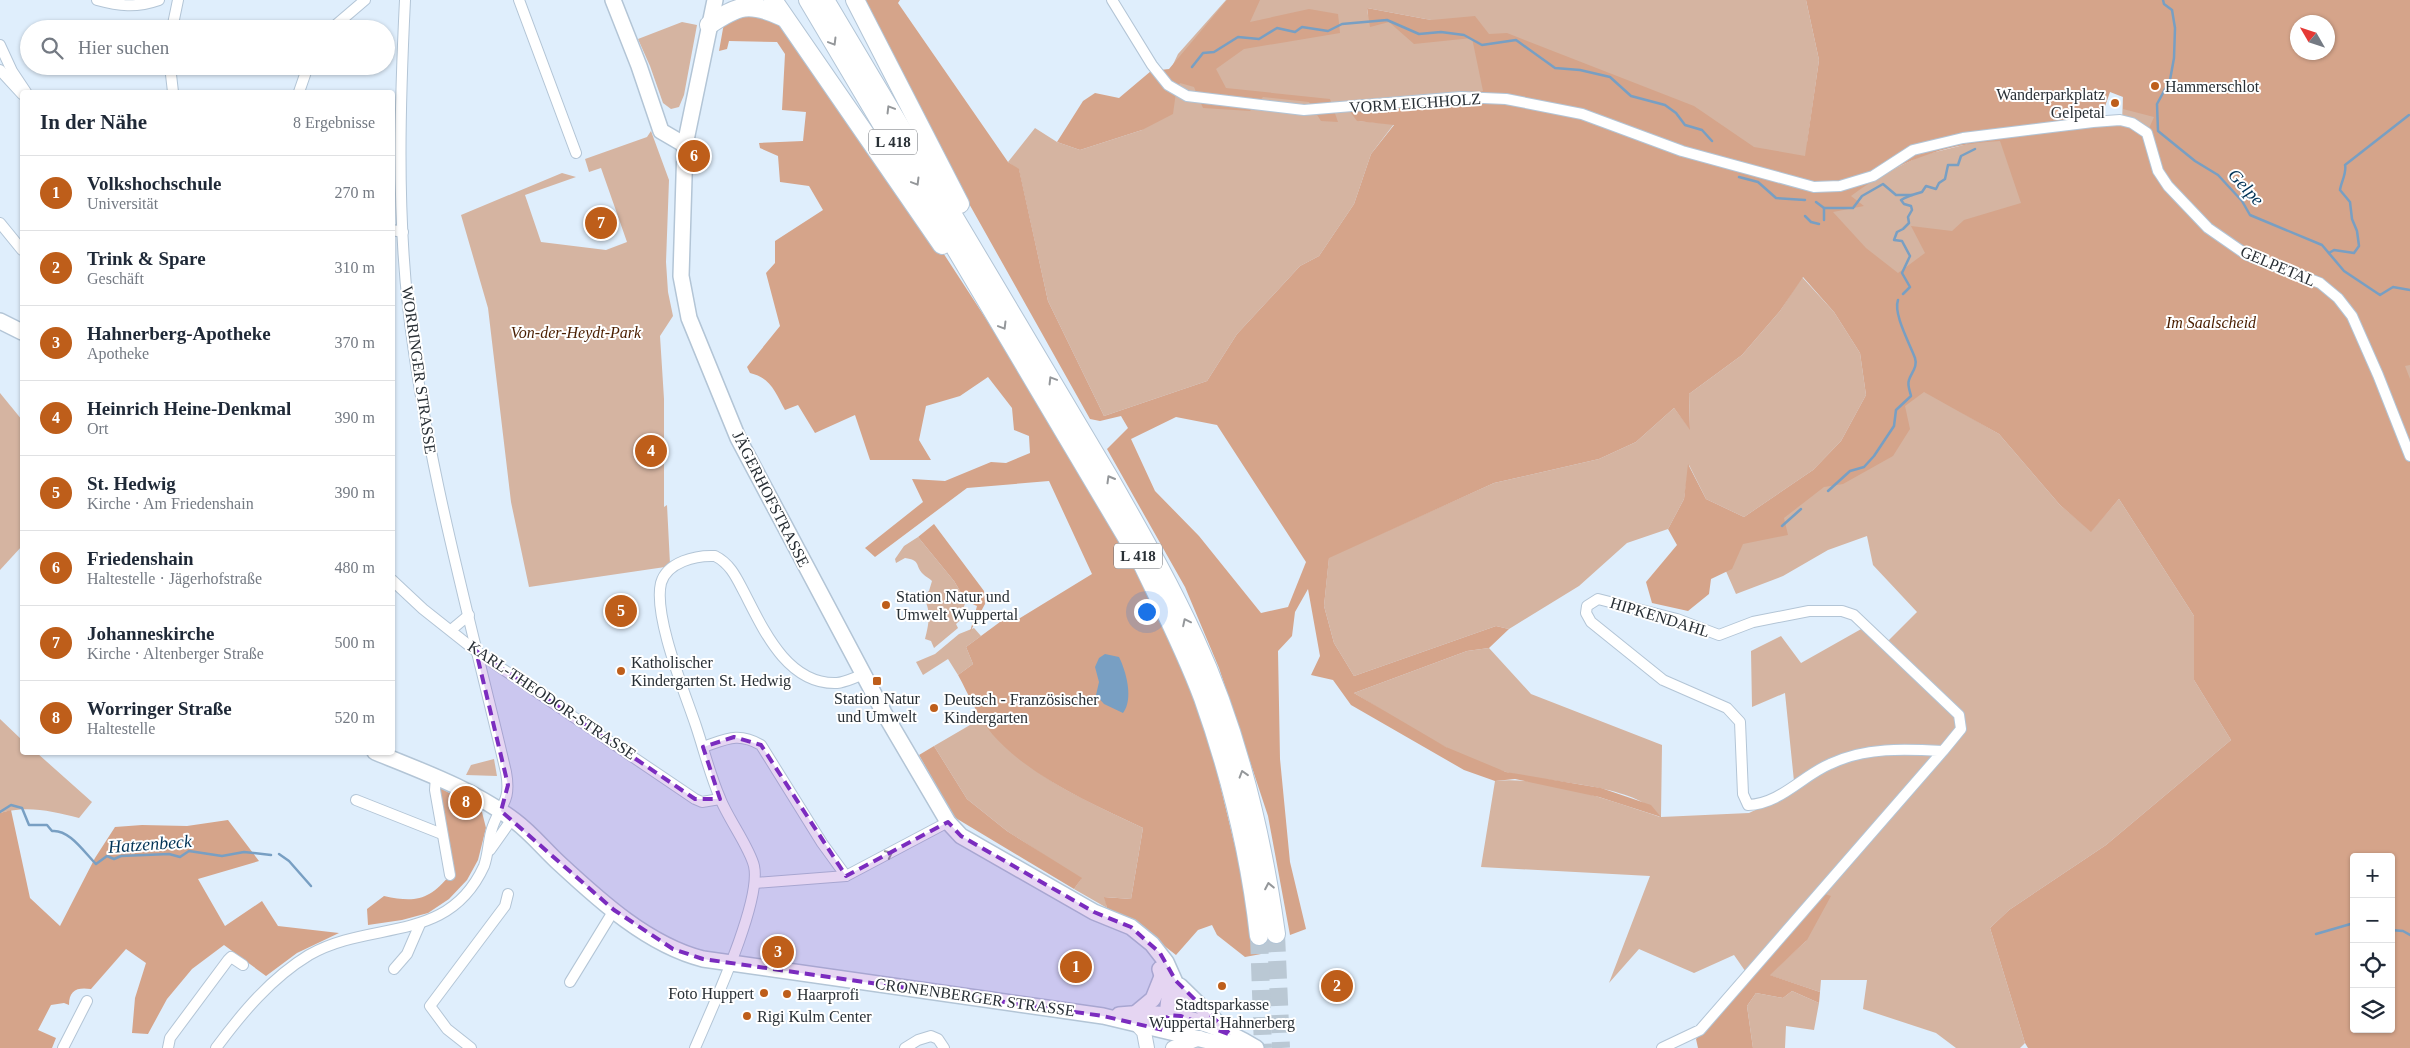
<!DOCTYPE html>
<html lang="de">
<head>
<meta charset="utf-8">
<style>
	:root { --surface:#fff; --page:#f2f2f3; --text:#1f2937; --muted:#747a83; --line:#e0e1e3; --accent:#be5e1a }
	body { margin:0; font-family:Georgia,serif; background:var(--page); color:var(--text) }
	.controls { position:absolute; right:15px; bottom:15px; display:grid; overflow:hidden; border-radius:5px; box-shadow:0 1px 4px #0004 }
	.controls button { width:45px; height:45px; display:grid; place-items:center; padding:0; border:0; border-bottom:1px solid var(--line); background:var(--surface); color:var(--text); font:25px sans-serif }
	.compass { position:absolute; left:2290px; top:15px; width:45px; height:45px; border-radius:50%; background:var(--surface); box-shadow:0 1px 4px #0004; rotate:309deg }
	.you { position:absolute; left:1146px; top:611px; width:18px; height:18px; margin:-12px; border:4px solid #fff; border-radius:50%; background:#1a73e8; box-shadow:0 0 0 8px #1a73e833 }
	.badge { display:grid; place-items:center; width:32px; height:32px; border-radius:50%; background:var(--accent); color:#fff; font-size:16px; font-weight:700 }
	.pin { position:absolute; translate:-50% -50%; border:2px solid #fff; box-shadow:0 1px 5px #0006 }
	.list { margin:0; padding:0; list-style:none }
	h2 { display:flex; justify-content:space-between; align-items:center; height:65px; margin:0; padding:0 20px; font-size:21px }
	h2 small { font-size:16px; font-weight:400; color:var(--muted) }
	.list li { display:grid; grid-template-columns:32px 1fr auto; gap:15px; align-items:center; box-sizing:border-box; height:75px; padding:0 20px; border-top:1px solid var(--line) }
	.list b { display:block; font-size:19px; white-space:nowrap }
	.list p { margin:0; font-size:16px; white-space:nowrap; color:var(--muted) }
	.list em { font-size:16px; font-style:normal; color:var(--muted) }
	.icon { flex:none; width:28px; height:28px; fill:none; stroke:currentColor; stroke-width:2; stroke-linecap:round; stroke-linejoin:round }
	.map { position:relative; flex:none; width:2410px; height:1048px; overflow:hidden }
	.search { position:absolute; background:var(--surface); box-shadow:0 1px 4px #0004; left:20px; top:20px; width:375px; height:55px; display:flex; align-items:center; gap:12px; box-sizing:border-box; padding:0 18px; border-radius:28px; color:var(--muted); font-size:19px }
	.panel { position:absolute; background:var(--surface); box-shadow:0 1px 4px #0004; left:20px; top:90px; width:375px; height:665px; border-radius:5px }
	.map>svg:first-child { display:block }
	.green { fill:#d5b4a1; fill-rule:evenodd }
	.forest { fill:#d5a48a; fill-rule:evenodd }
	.water { fill:#789fc3 }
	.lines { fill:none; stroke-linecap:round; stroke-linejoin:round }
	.stream { stroke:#789fc3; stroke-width:2.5 }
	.trunk-tunnel { stroke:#bac8d4; stroke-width:18; stroke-dasharray:18 9; stroke-linecap:butt }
	.minor-casing { stroke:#b3c5d6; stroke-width:12 }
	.tertiary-casing { stroke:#b3c5d6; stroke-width:16 }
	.secondary-casing { stroke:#b3c5d6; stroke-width:18 }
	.trunk-casing { stroke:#b3c5d6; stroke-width:20 }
	.minor { stroke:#fff; stroke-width:10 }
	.tertiary { stroke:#fff; stroke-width:14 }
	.secondary { stroke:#fff; stroke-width:15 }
	.trunk { stroke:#fff; stroke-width:18 }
	.oneway { stroke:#94979a }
	.marked { fill:#7b2cbf; fill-opacity:0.2; stroke:#7b2cbf; stroke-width:4; stroke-dasharray:10 6; stroke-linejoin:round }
	.poi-dot { fill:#be5e1a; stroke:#fff; stroke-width:2 }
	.labels { text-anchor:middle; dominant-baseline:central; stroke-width:4; stroke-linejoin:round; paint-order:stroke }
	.shield { fill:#fff; stroke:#686d72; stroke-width:1 }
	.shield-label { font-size:15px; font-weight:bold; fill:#282f35 }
	.poi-label { font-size:16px; fill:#282f35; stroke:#fff; text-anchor:start }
	.street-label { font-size:16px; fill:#282f35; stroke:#fff }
	.park-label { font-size:16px; font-style:italic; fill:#4a1e00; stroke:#fff }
	.water-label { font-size:18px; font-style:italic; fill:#023356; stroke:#fff }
</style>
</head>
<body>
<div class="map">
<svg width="2410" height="1048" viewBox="0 0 2410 1048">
	<rect width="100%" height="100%" fill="#dfeefc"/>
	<g class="green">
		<path d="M1226,0H1806L1819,60L1807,144L1877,177L1923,155L1972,143L2122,124L2126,0L2410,117V437L1961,412L1999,434L2060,505L2091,531L2119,499L2194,616V680L2231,740L2106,845L2009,910L1990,928L2025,1043L2020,1048H1956L1936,1033L1863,1009L1867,980H1821L1820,992L1769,975L1807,940L1750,978L1734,955L1694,973L1639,949L1609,983L1650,876L1481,867L1495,781C1542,775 1614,802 1660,817C1637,783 1543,783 1506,772C1452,757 1401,721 1354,693L1467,651L1489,648L1531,694L1662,745L1661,817L1749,813L1795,791L1785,693L1752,707L1751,651L1781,636L1801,663L1863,628L1882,647L1917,612L1873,565L1867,536L1828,550L1783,576L1736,594L1725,569L1730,553L1828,465L1870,403L1866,359L1847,322L1774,246L1613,118L1358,121L1394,124L1371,154L1354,204L1319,256L1300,266L1237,334L1207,381L1104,416L1048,301L1019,170L1008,162L1035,128L1057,142L1080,150L1142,130L1178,54ZM1367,8L1431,20L1368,15Z"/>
		<polygon points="682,22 697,25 684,95 679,107 671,109 663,103 650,66 638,39"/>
		<polygon points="651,131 669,180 666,262 668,292 673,316 660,336 664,399 664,507 667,505 670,564 665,567 529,587 511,502 488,308 461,215 562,173 576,177 525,195 541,242 606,250 627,242 601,168 589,172 585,159 647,137"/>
		<polygon points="1802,277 1834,312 1860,353 1866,395 1841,441 1813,470 1744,517 1706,499 1689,465 1684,499 1668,529 1627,543 1579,586 1509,629 1496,626 1354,676 1334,643 1324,606 1329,557 1494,483 1599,459 1636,442 1674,408 1690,429 1689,394 1742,355 1780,311"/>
		<polygon points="0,393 22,420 22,546 0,570"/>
		<path d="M918,537L954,581L966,601L963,609L966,615L956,624L958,628L934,648L931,641L925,639C929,624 932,609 922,596L929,591L932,581C929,578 926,577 923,574C915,566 921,560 905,558L896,563L895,559L904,546Z"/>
		<polygon points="974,628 981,636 966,647 973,664 958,675 948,659 923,675 916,662 935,654 959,634"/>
		<path d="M982,718C1021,774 1085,800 1143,828L1131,899L1105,897L1107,908L1074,889L1081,879L1007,831L967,799L934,746Z"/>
		<path d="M0,719L22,740V752L37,753L92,802L79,818C52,811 27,805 0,813Z"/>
		<polygon points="494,759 497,776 466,775 471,765"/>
		<polygon points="1792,991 1819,1003 1814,1030 1786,1026 1785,1048 1753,1048 1747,1006 1756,993 1783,998"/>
	</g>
	<g class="forest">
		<path d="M865,0H900L898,3L1008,162L1019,169L1048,301L1104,416L1207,381L1237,334L1300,266L1319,256L1354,204L1371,154L1394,125L1357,121L1348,109L1440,102L1483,91L1472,38L1414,44L1389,22L1370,27L1367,8L1431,20L1475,16L1489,34L1507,33L1694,106L1754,147L1805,156L1819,60L1806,0H2410V365L2405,366L2410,379V1048H2028L2025,1043L1990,928L2009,910L2106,845L2231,740L2194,680V616L2119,499L2091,532L2060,505L1999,434L1924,392L1905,406L1910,429L1893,456L1843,484L1824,487L1784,518L1788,535L1743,544L1732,569L1711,579L1709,594L1688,611L1652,603L1646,582L1677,545L1668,529L1684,499L1688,464L1706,499L1744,517L1813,470L1841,441L1866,395L1860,353L1834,312L1803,277L1780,311L1742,355L1689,394L1690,430L1674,408L1636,442L1599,459L1494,483L1329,558L1324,606L1334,643L1354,676L1496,626L1509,629L1489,648L1467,651L1354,693L1446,747L1506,772L1601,788L1651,805L1661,817L1599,797L1515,779L1495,781L1464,770L1351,705L1333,680L1311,675L1320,656L1308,589L1295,612L1292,636L1278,651L1280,759L1290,862L1306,929L1290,935L1268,816L1219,668L1185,587L1107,449L1128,428L1121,416L1100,421L1090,419L949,168ZM2298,22H2328V52H2298ZM2110,92L2123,97V109L2154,117L2147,133L2120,120L2100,121ZM2000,141L2021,203L1964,220L1952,231L1911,226L1925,253L1898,273L1866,248L1833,212L1864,206L1851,196C1897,162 1942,144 2000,141ZM1176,417L1217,425L1306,562L1288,607L1261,613L1199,536L1155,491L1131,439ZM2354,857H2391V1029H2354Z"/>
		<polygon points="1227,0 1260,0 1250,22 1309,9 1338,14 1340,33 1244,49 1216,69 1226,88 1330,99 1338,122 1321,121 1309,102 1263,97 1250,111 1203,108 1194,87 1180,83 1176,92 1173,114 1142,130 1080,150 1057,142 1083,101 1095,93 1119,98 1151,71 1169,69"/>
		<path d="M746,9L778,24L854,131L938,245L1070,448L1123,541L1175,651L1209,739L1261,954L1245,957L1217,935L1212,925L1198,930L1176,955L1136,924L1107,908L1104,897L1131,899L1143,828C1091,803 1033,779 993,735C978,718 969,695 958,675L973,664L966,647L1004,619L1015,621L1092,574L1049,481L967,488L875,557L865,548L923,502L912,479L945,481L991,462L1006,463L1030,453L1029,436L1014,430L1012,408L988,377L960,396L926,406L919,440L931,460H870L855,415L815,433L798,405L785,410C775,392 771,378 750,373L747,367L780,326L766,273L775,263V241L823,210L809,186L780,182L778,156L760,148L759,143L803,141L806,112L782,110L785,54L777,42L729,41L727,49L719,51L724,23Z"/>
		<polygon points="934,524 984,591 985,604 970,632 977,606 966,601 954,581 918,537"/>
		<polygon points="934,746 967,799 1007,831 1082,878 1074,889 954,817 919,755"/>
		<path d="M439,787L482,812L486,828L478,860L467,880L449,899L428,913L402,920L368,925L367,909L384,896C416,903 429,900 450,875Z"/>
		<path d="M11,810L30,898L60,926L95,858L115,827L142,825L187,826L228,820L259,861L198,879L225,926L262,901L278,926L339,933L297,953L266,976L224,945L192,969L167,999L148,1034L132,1033L135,998L146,963L126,949L91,989C77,987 69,990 69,1005L64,1003L51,1005L38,1030L56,1038L52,1048H0V813Z"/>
		<polygon points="1825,894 1831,896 1807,940 1770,975 1820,992 1819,1003 1792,991 1783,998 1756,993 1747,1006 1753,1048 1698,1048 1696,1039"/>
	</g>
	<path class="water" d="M1105,654L1119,657C1126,671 1134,699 1123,713L1104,704L1096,695L1099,682L1095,667L1099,658Z"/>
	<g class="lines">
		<g class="stream">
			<polyline points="2163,0 2164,4 2172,10 2175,28 2174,58 2170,80 2157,104 2158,131 2195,161 2218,175 2242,201 2250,215 2322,245 2344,271 2380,295 2393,287 2410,290"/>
			<polyline points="1192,67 1203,53 1214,52 1238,37 1259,39 1277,28 1295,32 1302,27 1328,31 1342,24 1387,20 1419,34 1441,32 1464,35 1482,45 1516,40 1555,68 1580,70 1610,77 1631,96 1665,105 1676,113 1685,125 1702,130 1712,141"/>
			<polyline points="1739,177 1758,182 1776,198 1805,200"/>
			<polyline points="1816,202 1824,208 1853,208 1862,196 1883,184 1896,195 1912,195"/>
			<polyline points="1805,216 1811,222 1819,224"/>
			<polyline points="1824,220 1824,208"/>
			<path d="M2329,253L2334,250L2354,253L2359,246L2357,231L2352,219L2350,202L2340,190C2341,182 2347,173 2345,165L2409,115"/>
			<path d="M1903,294L1910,287L1902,273L1910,256L1902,241L1894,240L1897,232L1903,229L1909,223L1908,217L1912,210L1911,206L1904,204L1901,200C1908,196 1914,194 1922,192L1926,186L1936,189L1939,183L1945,179L1948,165H1958L1961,156L1975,149"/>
			<path d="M1828,491L1850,471L1864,467L1874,456L1894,426L1896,410L1911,396C1910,391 1907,385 1909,380C1911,373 1918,367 1915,358C1910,344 1893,314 1898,300"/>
			<polyline points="1782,526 1801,509"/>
			<path d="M0,812L11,805L22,808L29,825H47L52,831C69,829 84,852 96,864L107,856L114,859L121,856L169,854L180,857L189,851L222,856L244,852L271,855"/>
			<polyline points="279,854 289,861 311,886"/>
			<polyline points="2391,930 2403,931 2410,935"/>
			<polyline points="2316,934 2354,923"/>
		</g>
		<g class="trunk-tunnel">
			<polyline points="1276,934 1281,1048"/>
			<polyline points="1259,936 1263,1048"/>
		</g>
		<g class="minor-casing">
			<g id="minor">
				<path d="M97,0C119,6 136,8 159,0"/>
				<polyline points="519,0 576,153"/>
				<polyline points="1112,0 1152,65 1168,85 1187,96 1304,110 1461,97 1506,99 1582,114 1682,151 1814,187 1840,186 1873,176 1913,150 1963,138 2093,122 2120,120 2132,123 2147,133 2158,171 2168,186 2208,228 2247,255 2320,283 2338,298 2352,316 2378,375 2410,456"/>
				<polyline points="172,29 178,0"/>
				<polyline points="331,29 365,0"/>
				<polyline points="0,45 12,71 26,92"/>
				<polyline points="170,66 173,92"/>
				<polyline points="0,70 22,94"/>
				<polyline points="299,92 308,66"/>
				<polyline points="0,223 22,250"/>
				<polyline points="392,230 403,232"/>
				<polyline points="392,580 423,609 476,651 695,799 702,802 720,799"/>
				<polyline points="451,630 469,615"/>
				<path d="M703,747C727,739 738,732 761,745L822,843L846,876"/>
				<polyline points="436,776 435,790 450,875"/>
				<polyline points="356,800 442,834"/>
				<polyline points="490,850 512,819"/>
				<polyline points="755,883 846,876 948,822"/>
				<polyline points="394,969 407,954 420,924"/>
				<polyline points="570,982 614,910"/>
				<polyline points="63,1048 87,1001"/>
				<polyline points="168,1048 170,1038 228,960 231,957 243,965"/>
				<path d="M216,1048C242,1013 271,978 309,955C372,919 448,945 484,866C488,855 488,844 491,832C498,805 512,805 506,772C470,618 426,464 408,306C397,205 400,102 405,0"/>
				<polyline points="471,1048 447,1029 430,1006 505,906 508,894"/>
				<path d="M695,1048C711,1010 762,902 754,866C750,848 727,817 720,798C710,775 704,750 696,726C685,693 653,616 661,583C667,562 696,555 715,556C731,564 737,579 745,594C764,631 788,685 837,683C846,682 855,677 863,675"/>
				<polyline points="905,1048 918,1040 931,1036 938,1039 944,1048"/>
				<path d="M1662,1048L1700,1030L1943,751C1905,749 1865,747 1830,764C1802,776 1780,804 1748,805L1743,794L1740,722L1727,708L1663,680L1591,622L1586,613L1587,606L1598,599L1677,619L1719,635L1753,622L1809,611H1842L1854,615L1959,715L1961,729L1943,751"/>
			</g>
		</g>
		<g class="tertiary-casing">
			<g id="tertiary">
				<polyline points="1136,1023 1144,1032 1147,1048"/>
				<polyline points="1173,1048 1200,1038"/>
			</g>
		</g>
		<g class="secondary-casing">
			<g id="secondary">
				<polyline points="613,0 639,66 661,131 685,145"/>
				<polyline points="715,0 685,145 681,276 689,318 738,438 884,713 948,822 961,836 1094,912 1131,927 1152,944 1166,962 1183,1000 1183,1012 1174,1032"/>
				<polyline points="0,321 22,332"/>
				<path d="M375,752C424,772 472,789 515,821C531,833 544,849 559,863C600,901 648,945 703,959L1103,1016L1238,1048"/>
				<polyline points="1160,969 1169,998 1166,1024"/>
				<polyline points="1180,986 1223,1028"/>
				<polyline points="1135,1014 1153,999 1163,974"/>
				<path d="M1119,1015C1168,1009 1214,1022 1256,1048"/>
			</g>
		</g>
		<g class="trunk-casing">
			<g id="trunk">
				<polyline points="773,0 942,245"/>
				<path d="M808,0L1142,563C1163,607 1186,652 1203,698C1230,774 1250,856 1259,936"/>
				<path d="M825,0L1110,479C1140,532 1170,584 1195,639C1238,732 1262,834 1276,934"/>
				<polyline points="855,0 960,204"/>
				<path d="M709,25C738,5 749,1 783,17"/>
			</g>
		</g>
		<use href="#minor" class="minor"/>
		<use href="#tertiary" class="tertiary"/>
		<use href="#secondary" class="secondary"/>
		<use href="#trunk" class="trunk"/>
	</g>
	<defs><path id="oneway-chevron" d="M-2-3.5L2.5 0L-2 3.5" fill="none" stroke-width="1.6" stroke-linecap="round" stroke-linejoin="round" transform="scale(1.25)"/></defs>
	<g class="oneway">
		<use href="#oneway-chevron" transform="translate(833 42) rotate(59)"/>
		<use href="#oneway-chevron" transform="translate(890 109) rotate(-121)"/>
		<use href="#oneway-chevron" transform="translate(916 182) rotate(59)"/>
		<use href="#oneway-chevron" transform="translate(1003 326) rotate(59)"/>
		<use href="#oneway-chevron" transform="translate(1052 380) rotate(-121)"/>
		<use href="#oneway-chevron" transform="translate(1110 479) rotate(-120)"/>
		<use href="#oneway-chevron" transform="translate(1186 622) rotate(-116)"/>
		<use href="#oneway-chevron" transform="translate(1243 774) rotate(-107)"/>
		<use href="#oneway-chevron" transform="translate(889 854) rotate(-27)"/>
		<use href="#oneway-chevron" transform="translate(1269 886) rotate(-101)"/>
	</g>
	<path class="marked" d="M476,651L695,799H720L703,747L734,737L761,745L846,876L948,822L961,836L1094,912L1131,927L1160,953L1176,981L1231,1035L1181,1016L1168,1015L1163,1030L1103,1016L703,959L673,949L614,910L501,811L508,785Z"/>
	<g class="poi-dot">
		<circle cx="2155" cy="86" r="5"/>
		<circle cx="2115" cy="103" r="5"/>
		<circle cx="886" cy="605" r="5"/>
		<circle cx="621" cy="671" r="5"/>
		<rect x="872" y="676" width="10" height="10" rx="2.5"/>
		<circle cx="934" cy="708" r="5"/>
		<circle cx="1222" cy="986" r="5"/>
		<circle cx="764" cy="993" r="5"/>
		<circle cx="787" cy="994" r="5"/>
		<circle cx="747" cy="1016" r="5"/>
	</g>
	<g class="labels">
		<g class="shield">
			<rect x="869" y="129.5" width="48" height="25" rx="4"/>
			<rect x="1114" y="543.5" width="48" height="25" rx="4"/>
		</g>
		<g class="shield-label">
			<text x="893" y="142">L 418</text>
			<text x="1138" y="556">L 418</text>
		</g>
		<g class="poi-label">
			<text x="2165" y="86">Hammerschlot</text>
			<text x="2105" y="94" text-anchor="end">Wanderparkplatz<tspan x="2105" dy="18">Gelpetal</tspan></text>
			<text x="896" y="596">Station Natur und<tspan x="896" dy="18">Umwelt Wuppertal</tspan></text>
			<text x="631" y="662">Katholischer<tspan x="631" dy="18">Kindergarten St. Hedwig</tspan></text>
			<text x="877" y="698" text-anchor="middle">Station Natur<tspan x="877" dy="18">und Umwelt</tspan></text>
			<text x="944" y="699">Deutsch - Französischer<tspan x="944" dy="18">Kindergarten</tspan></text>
			<text x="754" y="993" text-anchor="end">Foto Huppert</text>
			<text x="797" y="994">Haarprofi</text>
			<text x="1222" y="1004" text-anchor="middle">Stadtsparkasse<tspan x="1222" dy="18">Wuppertal Hahnerberg</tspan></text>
			<text x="757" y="1016">Rigi Kulm Center</text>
		</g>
		<g class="street-label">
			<text transform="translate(1415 103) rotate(-4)">VORM EICHHOLZ</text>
			<text transform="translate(2278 266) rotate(23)">GELPETAL</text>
			<text transform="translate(419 370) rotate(82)">WORRINGER STRASSE</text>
			<text transform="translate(771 499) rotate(63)">JÄGERHOFSTRASSE</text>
			<text transform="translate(1660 617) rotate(17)">HIPKENDAHL</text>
			<text transform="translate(552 700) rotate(34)">KARL-THEODOR-STRASSE</text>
			<text transform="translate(975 997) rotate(8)">CRONENBERGER STRASSE</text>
		</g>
		<g class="park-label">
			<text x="2211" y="322">Im Saalscheid</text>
			<text x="576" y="332">Von-der-Heydt-Park</text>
		</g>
		<g class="water-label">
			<text transform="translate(2246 187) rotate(47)">Gelpe</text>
			<text transform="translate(150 844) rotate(-4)">Hatzenbeck</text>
		</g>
	</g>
</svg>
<div class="controls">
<button>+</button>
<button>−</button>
<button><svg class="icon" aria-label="locate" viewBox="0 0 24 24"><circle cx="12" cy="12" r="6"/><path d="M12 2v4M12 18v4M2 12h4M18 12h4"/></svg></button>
<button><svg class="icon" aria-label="layers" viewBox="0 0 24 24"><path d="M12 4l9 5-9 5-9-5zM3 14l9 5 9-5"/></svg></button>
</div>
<svg class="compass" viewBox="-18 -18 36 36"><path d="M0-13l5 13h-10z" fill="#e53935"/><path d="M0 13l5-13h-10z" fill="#747a83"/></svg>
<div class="you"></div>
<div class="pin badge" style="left:1076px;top:967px">1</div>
<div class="pin badge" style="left:1337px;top:986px">2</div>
<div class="pin badge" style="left:778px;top:952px">3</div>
<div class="pin badge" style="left:651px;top:451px">4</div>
<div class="pin badge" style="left:621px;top:611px">5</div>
<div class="pin badge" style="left:694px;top:156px">6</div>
<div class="pin badge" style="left:601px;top:223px">7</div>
<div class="pin badge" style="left:466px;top:802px">8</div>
<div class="search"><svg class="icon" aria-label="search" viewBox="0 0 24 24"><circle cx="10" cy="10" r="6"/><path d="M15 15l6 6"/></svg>Hier suchen</div>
<section class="panel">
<h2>In der Nähe<small>8 Ergebnisse</small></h2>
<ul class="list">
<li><span class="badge">1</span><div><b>Volkshochschule</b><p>Universität</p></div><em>270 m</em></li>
<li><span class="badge">2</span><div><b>Trink &amp; Spare</b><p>Geschäft</p></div><em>310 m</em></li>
<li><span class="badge">3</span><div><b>Hahnerberg-Apotheke</b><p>Apotheke</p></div><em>370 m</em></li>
<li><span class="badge">4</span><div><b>Heinrich Heine-Denkmal</b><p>Ort</p></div><em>390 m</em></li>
<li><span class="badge">5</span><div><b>St. Hedwig</b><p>Kirche · Am Friedenshain</p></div><em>390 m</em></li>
<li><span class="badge">6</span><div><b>Friedenshain</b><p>Haltestelle · Jägerhofstraße</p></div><em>480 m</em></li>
<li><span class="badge">7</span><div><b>Johanneskirche</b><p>Kirche · Altenberger Straße</p></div><em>500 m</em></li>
<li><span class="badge">8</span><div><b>Worringer Straße</b><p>Haltestelle</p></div><em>520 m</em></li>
</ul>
</section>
</div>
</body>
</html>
